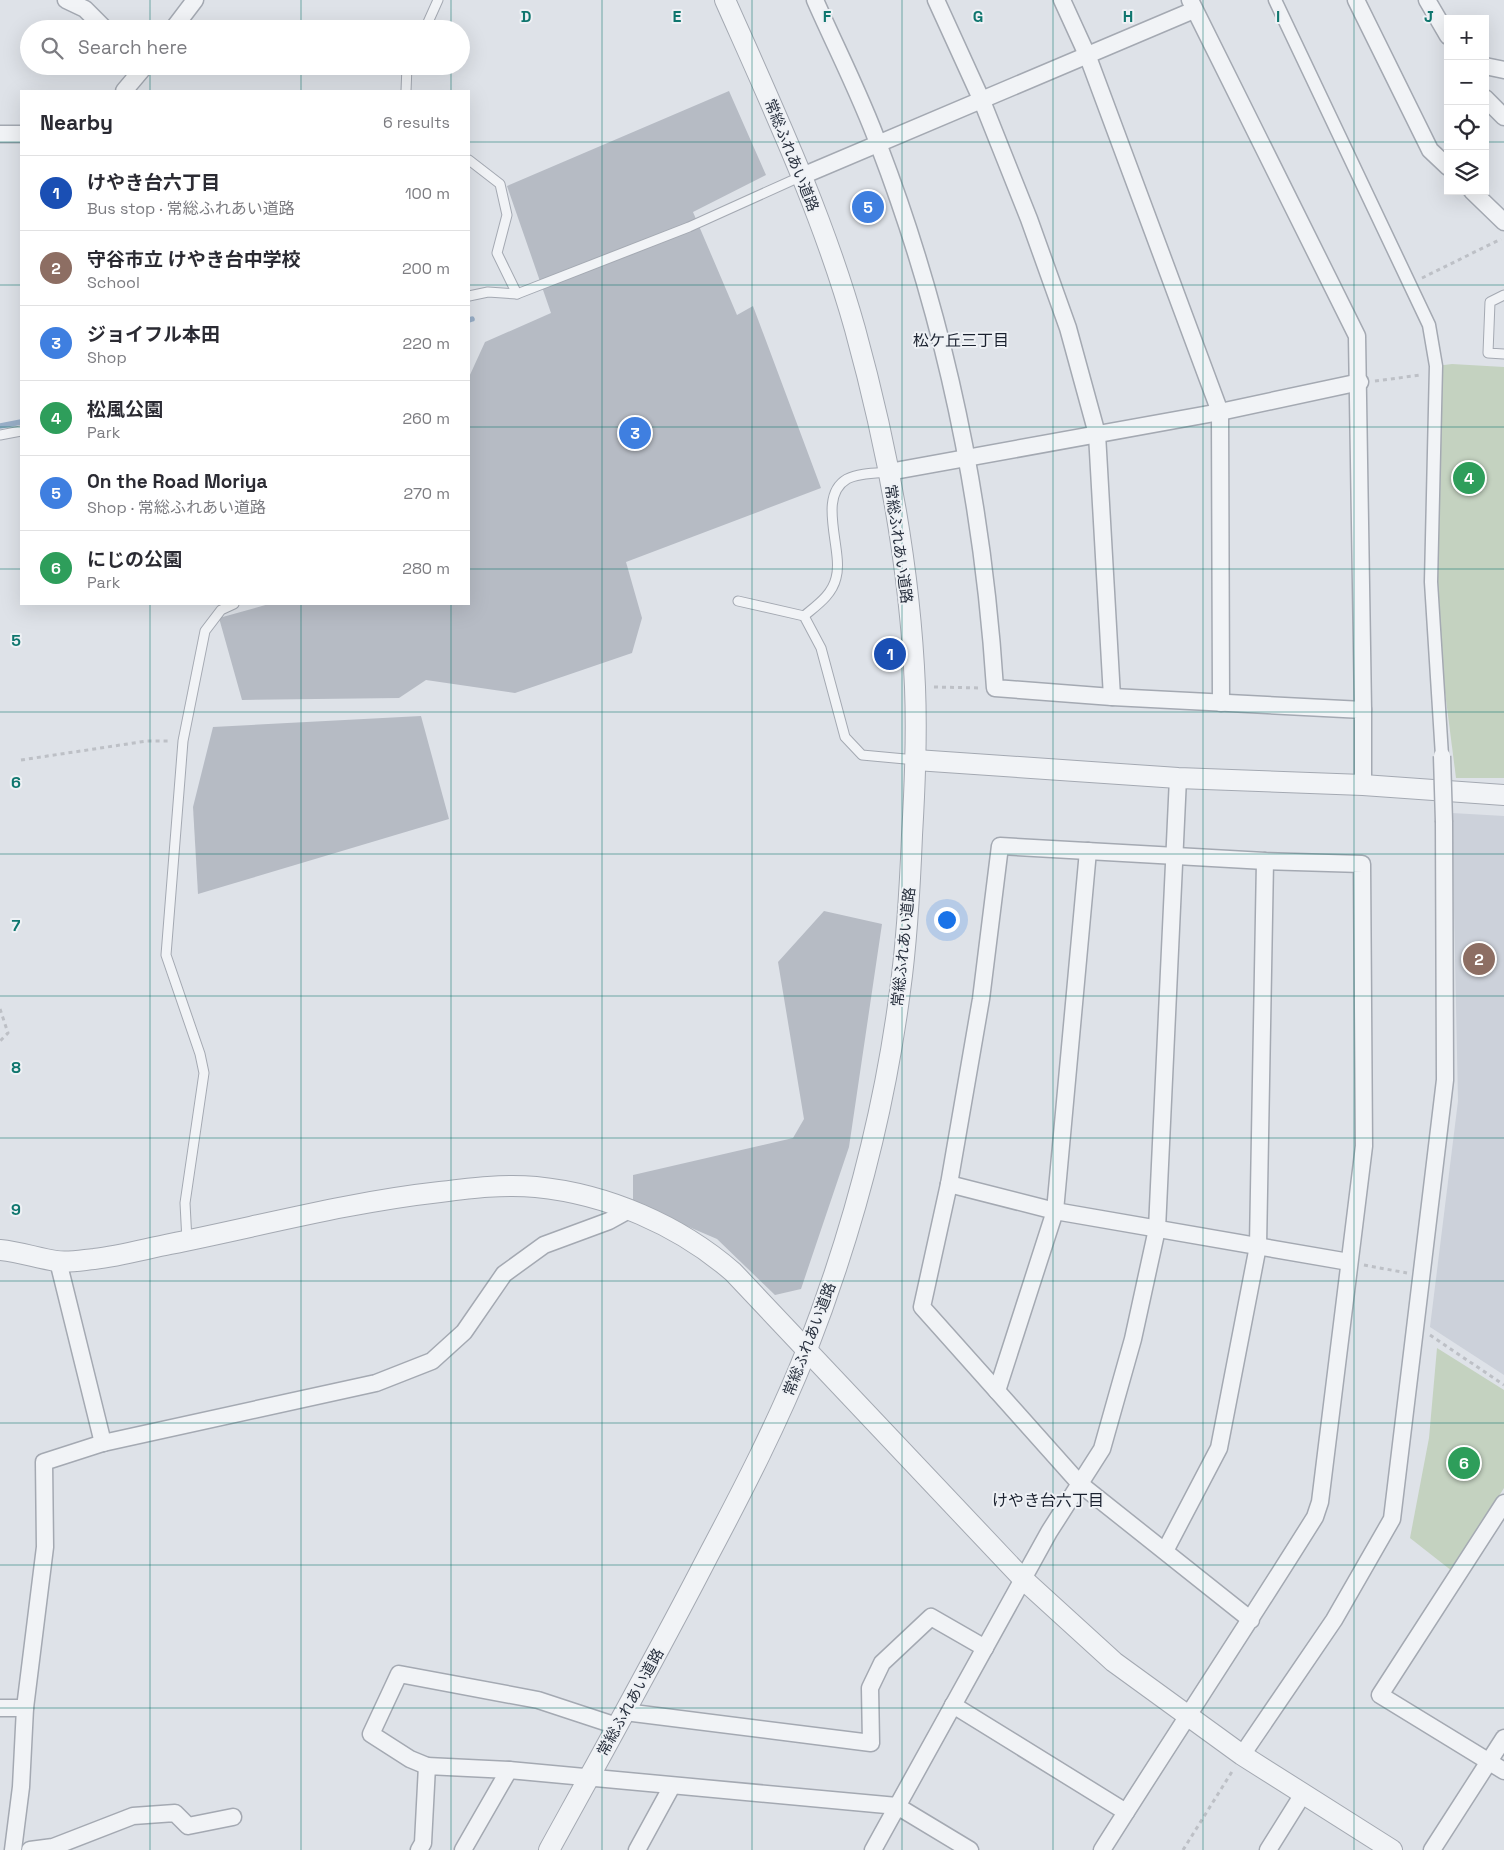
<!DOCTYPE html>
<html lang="en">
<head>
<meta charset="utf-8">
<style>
	:root { --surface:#fff; --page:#f7f7f7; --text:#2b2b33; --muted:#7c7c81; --line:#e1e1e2; --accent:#cc4457 }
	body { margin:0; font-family:"Space Grotesk","Noto Sans JP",sans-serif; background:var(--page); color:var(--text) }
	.controls { position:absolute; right:15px; top:15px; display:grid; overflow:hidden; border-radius:0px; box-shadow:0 5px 20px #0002 }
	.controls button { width:45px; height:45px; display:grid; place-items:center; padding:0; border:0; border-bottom:1px solid var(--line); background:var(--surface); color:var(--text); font:25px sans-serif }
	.you { position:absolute; left:946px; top:919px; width:18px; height:18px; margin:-12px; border:4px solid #fff; border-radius:50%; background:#1a73e8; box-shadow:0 0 0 8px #1a73e833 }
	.badge { display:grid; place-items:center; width:32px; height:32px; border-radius:50%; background:var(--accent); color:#fff; font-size:16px; font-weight:700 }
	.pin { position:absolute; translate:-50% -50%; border:2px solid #fff; box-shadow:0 1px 5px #0006 }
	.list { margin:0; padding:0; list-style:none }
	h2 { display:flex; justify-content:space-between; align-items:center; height:65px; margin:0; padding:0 20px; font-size:21px }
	h2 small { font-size:16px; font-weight:400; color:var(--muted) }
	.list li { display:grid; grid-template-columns:32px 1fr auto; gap:15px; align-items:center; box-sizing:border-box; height:75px; padding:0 20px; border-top:1px solid var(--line) }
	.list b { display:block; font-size:19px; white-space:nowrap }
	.list p { margin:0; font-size:16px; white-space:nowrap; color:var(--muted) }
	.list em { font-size:16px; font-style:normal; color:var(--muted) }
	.icon { flex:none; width:28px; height:28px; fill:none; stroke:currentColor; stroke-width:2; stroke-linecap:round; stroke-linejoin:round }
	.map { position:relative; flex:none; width:1504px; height:1850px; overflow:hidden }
	.search { position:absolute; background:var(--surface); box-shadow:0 5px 20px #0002; left:20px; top:20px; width:450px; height:55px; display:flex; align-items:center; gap:12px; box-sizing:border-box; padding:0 18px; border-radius:28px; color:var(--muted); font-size:19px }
	.panel { position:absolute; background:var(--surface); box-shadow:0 5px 20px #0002; left:20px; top:90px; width:450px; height:515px; border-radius:0px }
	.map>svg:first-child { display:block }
	.built { fill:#ccd1da }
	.green { fill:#c4d2c0 }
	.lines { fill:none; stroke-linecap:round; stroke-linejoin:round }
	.stream { stroke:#99afc8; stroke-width:5.5 }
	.building { fill:#b6bbc4 }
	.service-casing { stroke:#a4a9b2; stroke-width:11 }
	.pedestrian-casing { stroke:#a4a9b2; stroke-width:15 }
	.minor-casing { stroke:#a4a9b2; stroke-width:19 }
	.tertiary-casing { stroke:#a4a9b2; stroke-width:22 }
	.path { stroke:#bdc0c6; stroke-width:3; stroke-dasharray:4 4; stroke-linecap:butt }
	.service { stroke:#f1f3f6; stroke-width:9 }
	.pedestrian { stroke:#f1f3f6; stroke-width:12 }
	.minor { stroke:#f1f3f6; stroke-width:16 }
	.tertiary { stroke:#f1f3f6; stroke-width:20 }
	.minor-bridge-casing { stroke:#a4a9b2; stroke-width:19; stroke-linecap:butt }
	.minor-bridge { stroke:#f1f3f6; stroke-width:16 }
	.grid { fill:none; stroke:#0f766e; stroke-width:1; stroke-opacity:0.55 }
	.labels { text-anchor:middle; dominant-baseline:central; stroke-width:4; stroke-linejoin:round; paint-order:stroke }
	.street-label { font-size:15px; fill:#28303e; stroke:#eef1f5 }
	.neighbourhood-label { font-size:16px; fill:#1a212f; stroke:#eef1f5 }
	.grid-label { font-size:16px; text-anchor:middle; font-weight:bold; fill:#0f766e; stroke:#eef1f5; stroke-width:4; stroke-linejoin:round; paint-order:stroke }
</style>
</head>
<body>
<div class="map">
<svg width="1504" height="1850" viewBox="0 0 1504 1850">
	<rect width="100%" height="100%" fill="#dee2e8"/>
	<polygon class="built" points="1452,813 1504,816 1504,1375 1430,1327 1458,1101"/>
	<g class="green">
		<polygon points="1452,364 1504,367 1504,778 1456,778 1431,582 1436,366"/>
		<polygon points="1437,1348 1504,1390 1504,1488 1452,1571 1410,1538 1429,1438"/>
	</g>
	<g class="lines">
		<g class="stream">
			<polyline points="469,320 472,319"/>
			<polyline points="0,426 21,422"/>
		</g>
	</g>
	<g class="building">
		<polygon points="729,91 766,175 693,212 737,315 753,306 821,488 626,562 642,618 632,653 515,693 426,680 399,698 242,700 219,618 269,604 469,604 469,377 485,342 551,313 507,186"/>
		<polygon points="421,716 449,819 198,894 193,807 213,727"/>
		<polygon points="824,911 882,924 849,1147 801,1289 775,1295 717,1239 633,1203 633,1175 793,1138 804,1119 778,962"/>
	</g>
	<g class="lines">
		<g class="service-casing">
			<g id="service">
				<polyline points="425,29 438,0"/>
				<polyline points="406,91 407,66"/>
				<polyline points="469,160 500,184 507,215 497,253 517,294"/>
				<polyline points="1504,295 1490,302 1488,353 1504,354"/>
				<polyline points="469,296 488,292 517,294 689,227 802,176"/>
				<polyline points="0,435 21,431"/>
				<polyline points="738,601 804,616 821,648 845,737 862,755 916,760"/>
				<path d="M804,616C817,605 832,595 836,578C844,551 816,497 847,479C858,473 876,473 889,472"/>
				<polyline points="187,1241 185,1203 204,1073 200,1054 166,955 183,741 205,631 221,610 234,604"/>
			</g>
		</g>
		<g class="pedestrian-casing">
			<polyline id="pedestrian" points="1275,0 1429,325 1436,366 1431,582 1442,756"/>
		</g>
		<g class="minor-casing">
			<g id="minor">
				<polyline points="66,0 85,9 105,29"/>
				<path d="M815,0C836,48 861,96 879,146C946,321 983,502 995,688L1112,697L1363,710V785"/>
				<polyline points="936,0 982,101 1029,219 1068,328 1097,434 1112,697"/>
				<polyline points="1062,0 1088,57 1220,412 1221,703"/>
				<polyline points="1190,0 1357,336 1363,710"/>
				<polyline points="1356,0 1430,150 1448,167"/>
				<polyline points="1427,0 1448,36"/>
				<polyline points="173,29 195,0"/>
				<polyline points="1485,66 1504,70"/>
				<polyline points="124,91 145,66"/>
				<polyline points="1485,98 1504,117"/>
				<polyline points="0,134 21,134"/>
				<polyline points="802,176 1194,10"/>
				<polyline points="1472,191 1504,222"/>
				<polyline points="889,472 1220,412 1360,382"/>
				<polyline points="949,1184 1055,1211 1349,1262"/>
				<polyline points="58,1261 103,1443"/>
				<polyline points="997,1391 1055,1211 1088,851"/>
				<polyline points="1504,1503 1380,1695 1504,1771"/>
				<polyline points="1165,1551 1219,1448 1258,1246 1265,861"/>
				<polyline points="953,1705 1126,1812"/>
				<polyline points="0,1708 25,1708 45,1547 44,1462 103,1443 376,1383 432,1361 464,1332 504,1274 544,1245 609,1221 629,1210"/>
				<polyline points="625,1712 871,1743 870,1688 882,1663 931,1617 985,1648"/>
				<polyline points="1242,1755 1334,1620 1392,1519 1445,1080 1444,822"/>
				<polyline points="427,1766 410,1759 371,1734 399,1674 538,1700 617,1726"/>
				<polyline points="13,1850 21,1787 25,1708"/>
				<polyline points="30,1850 53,1847 133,1816 175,1813 188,1826 233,1817"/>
				<polyline points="419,1850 423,1843 427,1766 509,1770 897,1806 970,1850"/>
				<polyline points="463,1850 509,1770"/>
				<polyline points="637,1850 672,1786"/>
				<polyline points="873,1850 1049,1532 1102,1449 1133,1339 1157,1229 1178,778"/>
				<path d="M1102,1850C1172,1739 1245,1629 1315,1517L1320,1502L1364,1146L1362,864L1265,861L1000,846L981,999L949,1184L922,1307L1080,1484L1251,1620"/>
				<polyline points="1268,1850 1303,1794"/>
				<polyline points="1432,1850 1504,1738"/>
			</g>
		</g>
		<g class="tertiary-casing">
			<g id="tertiary">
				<polyline points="916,760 1178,778 1363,785 1504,795"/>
				<path d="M0,1250C20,1252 37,1258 56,1261C68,1263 83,1260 94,1259C120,1256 145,1249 170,1244C260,1226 349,1202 440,1192C472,1188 504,1184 536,1187C607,1194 679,1225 733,1272L1024,1580L1114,1662L1242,1755L1392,1850"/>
				<path d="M549,1850C603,1752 657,1655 708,1556C743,1490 778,1422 806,1352C851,1237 884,1114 900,991C907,940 910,887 912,835C915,785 917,736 915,687C910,567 887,445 855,329C823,215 773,108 725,0"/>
			</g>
		</g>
		<g class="path">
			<polyline points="1422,278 1501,239"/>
			<polyline points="1375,381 1421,375"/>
			<polyline points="934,687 980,688"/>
			<polyline points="21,760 147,741 170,741"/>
			<polyline points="0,1009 8,1033 0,1041"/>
			<polyline points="1364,1265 1407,1273"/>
			<polyline points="1430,1335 1504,1385"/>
			<polyline points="1183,1850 1233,1770"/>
		</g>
		<use href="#service" class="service"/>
		<use href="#pedestrian" class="pedestrian"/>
		<use href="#minor" class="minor"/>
		<use href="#tertiary" class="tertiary"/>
		<g class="minor-bridge-casing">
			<polyline id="minor-bridge" points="1442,756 1444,822"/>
		</g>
		<use href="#minor-bridge" class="minor-bridge"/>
	</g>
	<path class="grid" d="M150,0V29M301,0V29M451,0V29M602,0V1850M752,0V1850M902,0V1850M1053,0V1850M1203,0V1850M1354,0V1850M150,66V91M301,66V91M451,66V91M0,142H21M469,142H1448M1485,142H1504M0,285H21M469,285H1504M0,427H21M469,427H1504M0,569H21M469,569H1504M150,604V1850M301,604V1850M451,604V1850M0,712H1504M0,854H1504M0,996H1504M0,1138H1504M0,1281H1504M0,1423H1504M0,1565H1504M0,1708H1504"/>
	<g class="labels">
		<g class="street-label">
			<text transform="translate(792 155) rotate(68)">常総ふれあい道路</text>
			<text transform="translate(899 544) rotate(82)">常総ふれあい道路</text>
			<text transform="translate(903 947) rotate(-84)">常総ふれあい道路</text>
			<text transform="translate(809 1339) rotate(-69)">常総ふれあい道路</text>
			<text transform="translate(630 1702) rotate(-61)">常総ふれあい道路</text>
		</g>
		<g class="neighbourhood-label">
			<text x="961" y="340">松ケ丘三丁目</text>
			<text x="1048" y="1500">けやき台六丁目</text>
		</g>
	</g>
	<g class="grid-label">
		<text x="526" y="22">D</text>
		<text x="677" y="22">E</text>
		<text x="827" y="22">F</text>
		<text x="978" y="22">G</text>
		<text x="1128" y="22">H</text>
		<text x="1278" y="22">I</text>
		<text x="1429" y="22">J</text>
		<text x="16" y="646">5</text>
		<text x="16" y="788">6</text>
		<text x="16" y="931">7</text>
		<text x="16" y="1073">8</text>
		<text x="16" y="1215">9</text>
	</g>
</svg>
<div class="controls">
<button>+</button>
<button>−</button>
<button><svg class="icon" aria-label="locate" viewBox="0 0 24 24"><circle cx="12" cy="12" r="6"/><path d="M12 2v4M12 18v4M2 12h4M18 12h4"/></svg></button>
<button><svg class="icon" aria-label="layers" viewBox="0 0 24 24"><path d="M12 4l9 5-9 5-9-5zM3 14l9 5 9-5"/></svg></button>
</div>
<div class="you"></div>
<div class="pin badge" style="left:890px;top:654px;background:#1a4fb4">1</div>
<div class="pin badge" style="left:1479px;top:959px;background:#8d6e63">2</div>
<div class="pin badge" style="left:635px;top:433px;background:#3f7fe0">3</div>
<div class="pin badge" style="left:1469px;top:478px;background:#2e9e5b">4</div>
<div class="pin badge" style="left:868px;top:207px;background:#3f7fe0">5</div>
<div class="pin badge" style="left:1464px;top:1463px;background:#2e9e5b">6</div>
<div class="search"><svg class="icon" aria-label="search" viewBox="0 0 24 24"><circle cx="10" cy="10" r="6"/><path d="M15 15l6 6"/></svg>Search here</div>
<section class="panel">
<h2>Nearby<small>6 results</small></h2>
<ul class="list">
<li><span class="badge" style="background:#1a4fb4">1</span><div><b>けやき台六丁目</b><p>Bus stop · 常総ふれあい道路</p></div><em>100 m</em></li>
<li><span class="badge" style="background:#8d6e63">2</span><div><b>守谷市立 けやき台中学校</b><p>School</p></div><em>200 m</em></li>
<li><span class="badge" style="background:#3f7fe0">3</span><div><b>ジョイフル本田</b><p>Shop</p></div><em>220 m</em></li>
<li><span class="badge" style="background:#2e9e5b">4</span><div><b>松風公園</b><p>Park</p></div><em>260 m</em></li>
<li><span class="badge" style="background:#3f7fe0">5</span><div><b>On the Road Moriya</b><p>Shop · 常総ふれあい道路</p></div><em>270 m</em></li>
<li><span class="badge" style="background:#2e9e5b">6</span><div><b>にじの公園</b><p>Park</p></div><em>280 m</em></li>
</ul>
</section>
</div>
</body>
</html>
